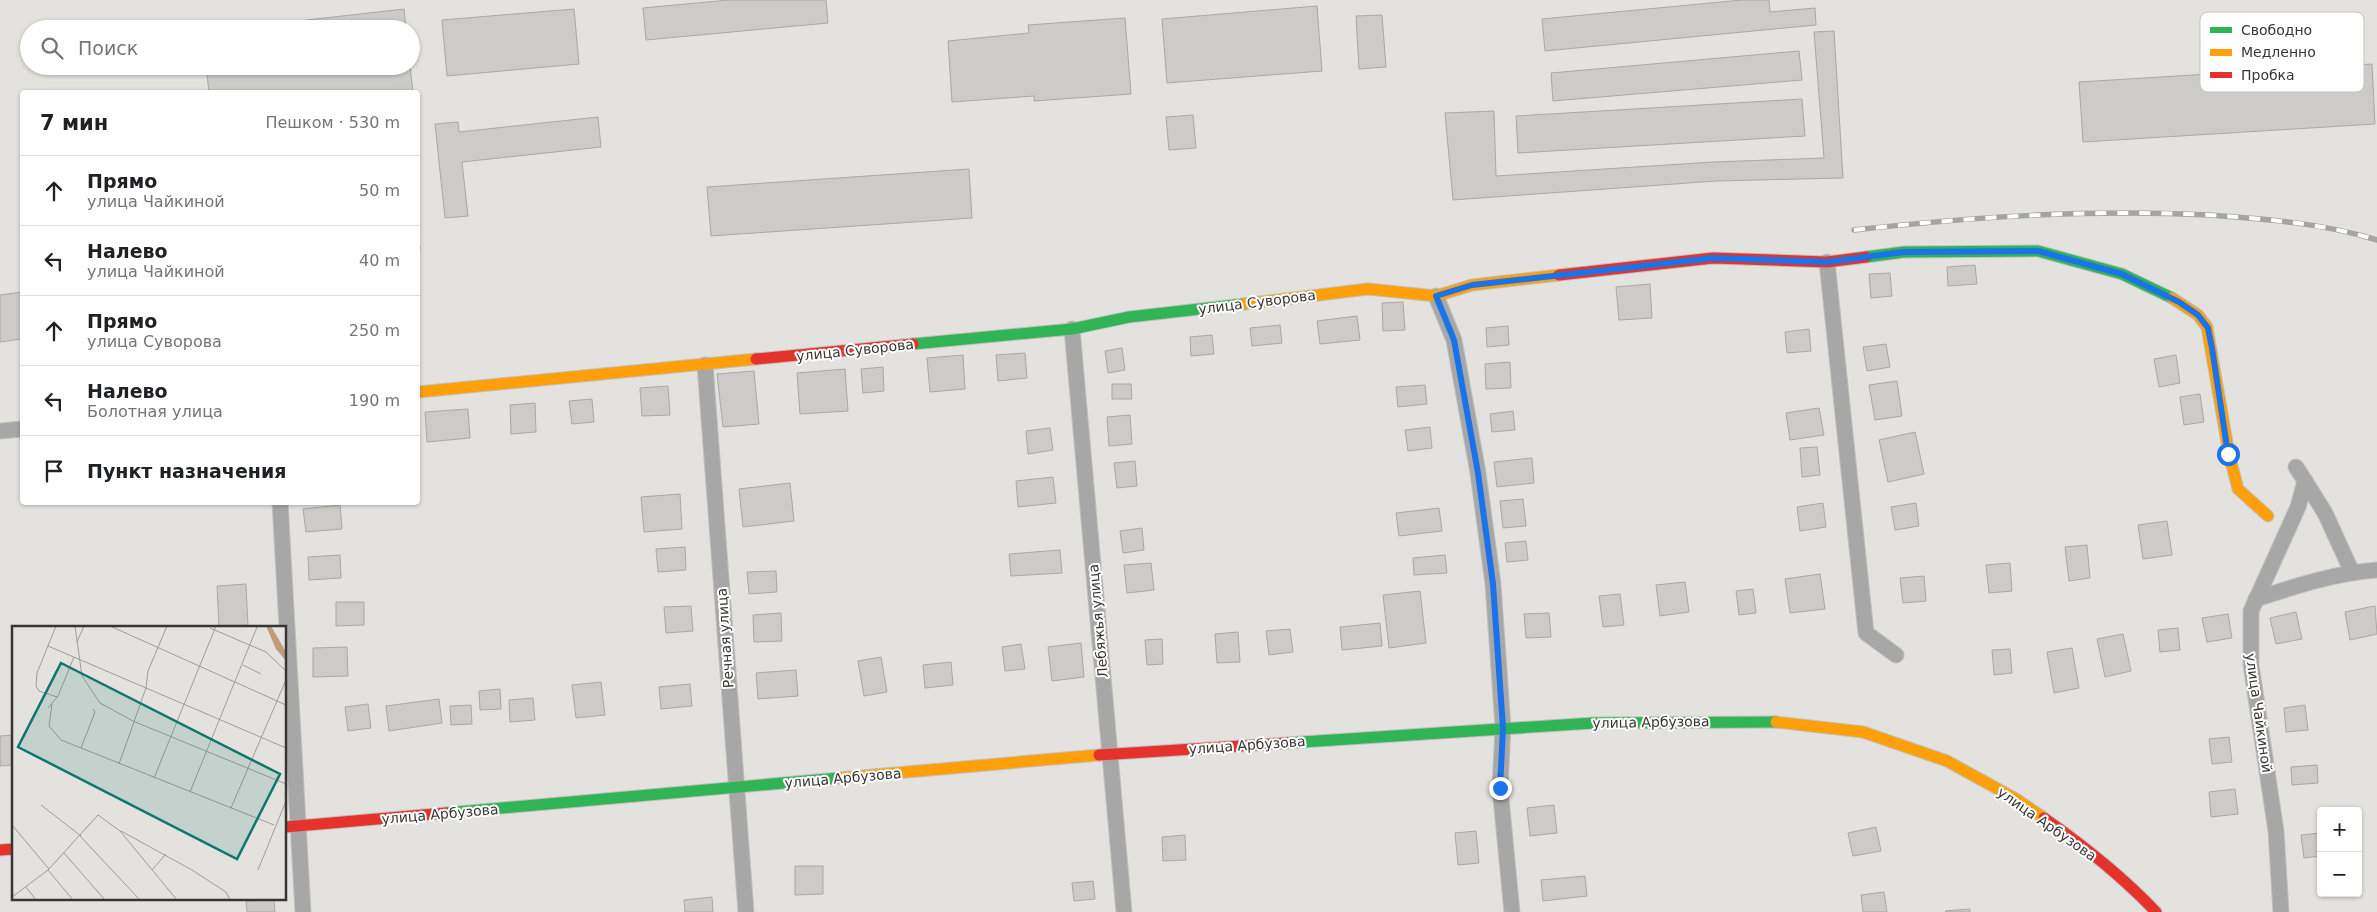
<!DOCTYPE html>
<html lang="ru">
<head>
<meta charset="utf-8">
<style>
	:root { --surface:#fff; --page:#f2f2f2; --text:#202124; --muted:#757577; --line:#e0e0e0 }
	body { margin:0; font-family:"DejaVu Sans",sans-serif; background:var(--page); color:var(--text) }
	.controls { position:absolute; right:15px; bottom:15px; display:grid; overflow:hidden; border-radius:5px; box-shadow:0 1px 4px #0004 }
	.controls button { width:45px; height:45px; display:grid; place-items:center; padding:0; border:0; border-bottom:1px solid var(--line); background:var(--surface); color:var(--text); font:25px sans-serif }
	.stop { position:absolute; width:15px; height:15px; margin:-11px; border:4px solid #1a73e8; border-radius:50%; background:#fff }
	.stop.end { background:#1a73e8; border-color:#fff; box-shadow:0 1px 5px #0008 }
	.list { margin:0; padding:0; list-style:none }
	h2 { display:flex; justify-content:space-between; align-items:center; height:65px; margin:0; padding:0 20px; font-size:21px }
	h2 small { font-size:16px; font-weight:400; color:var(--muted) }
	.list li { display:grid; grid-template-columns:32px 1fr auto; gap:15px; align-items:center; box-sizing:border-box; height:70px; padding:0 20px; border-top:1px solid var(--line) }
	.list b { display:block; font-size:19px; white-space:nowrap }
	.list p { margin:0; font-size:16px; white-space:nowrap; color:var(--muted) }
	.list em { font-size:16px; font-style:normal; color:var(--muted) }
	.icon { flex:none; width:28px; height:28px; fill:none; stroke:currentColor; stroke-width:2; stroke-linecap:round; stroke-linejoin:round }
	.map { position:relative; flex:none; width:2377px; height:912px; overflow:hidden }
	.search { position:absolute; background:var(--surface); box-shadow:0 1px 4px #0004; left:20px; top:20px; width:400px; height:55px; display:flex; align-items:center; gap:12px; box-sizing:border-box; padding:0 18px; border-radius:28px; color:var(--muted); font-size:19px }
	.panel { position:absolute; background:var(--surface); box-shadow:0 1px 4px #0004; left:20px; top:90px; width:400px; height:415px; border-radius:5px }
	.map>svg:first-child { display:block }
	.building { fill:#cdcbc8; stroke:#aaa8a6 }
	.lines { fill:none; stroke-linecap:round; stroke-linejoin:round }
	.street-casing { stroke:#c1c0be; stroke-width:17 }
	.fast-casing { stroke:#c1c0be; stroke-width:13 }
	.slow-casing { stroke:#c1c0be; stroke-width:13 }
	.jam-casing { stroke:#c1c0be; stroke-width:13 }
	.street { stroke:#a8a7a8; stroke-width:15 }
	.fast { stroke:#30b455; stroke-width:11 }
	.slow { stroke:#ff9f0a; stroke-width:11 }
	.jam { stroke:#e5322d; stroke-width:11 }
	.rail-casing { stroke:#a5a4a4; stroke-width:5.5 }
	.rail { stroke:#fff; stroke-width:4; stroke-dasharray:11; stroke-linecap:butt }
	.route { stroke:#1a73e8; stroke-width:6 }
	.labels { text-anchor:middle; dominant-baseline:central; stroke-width:4; stroke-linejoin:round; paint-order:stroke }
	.street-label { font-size:14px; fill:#383634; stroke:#fff }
	.inset-road { fill:none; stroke:#9f9d9b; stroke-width:1 }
	.view { fill:#0f766e; fill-opacity:0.15; stroke:#0f766e; stroke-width:2.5 }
	.inset-edge { fill:none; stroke:#383634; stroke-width:2.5 }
	.key { fill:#fff; stroke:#c3c3c2; stroke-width:1 }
	.key-label { font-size:14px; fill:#383634 }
</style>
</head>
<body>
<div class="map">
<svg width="2377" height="912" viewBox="0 0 2377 912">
	<rect width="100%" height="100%" fill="#e4e2df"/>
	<g class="building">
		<polygon points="729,0 826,0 828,23 646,40 643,8"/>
		<polygon points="1742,0 1769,0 1770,12 1815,8 1816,25 1545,51 1542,19"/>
		<polygon points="1317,6 1322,71 1167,83 1162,19"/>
		<polygon points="404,9 406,29 228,29"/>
		<polygon points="574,9 579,64 447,76 442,20"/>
		<polygon points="1382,15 1386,67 1359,69 1356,16"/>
		<polygon points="1125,18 1131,94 1034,101 1034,96 952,102 948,41 1029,33 1028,25"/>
		<polygon points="1834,31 1843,178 1716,181 1453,200 1445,113 1494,111 1496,176 1713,162 1824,158 1814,32"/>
		<polygon points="1799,51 1802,80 1553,101 1551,73"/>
		<polygon points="2372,64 2375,124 2083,142 2079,82"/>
		<polygon points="206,66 410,66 413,92 209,92"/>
		<polygon points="1802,99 1805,136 1518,153 1516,116"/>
		<polygon points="1193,115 1196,148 1169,150 1166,117"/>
		<polygon points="598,117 601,147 462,162 468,216 445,218 435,124 458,122 459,132"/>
		<polygon points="969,169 972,218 711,236 707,187"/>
		<polygon points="418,246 420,246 419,262 418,262"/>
		<polygon points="1975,265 1977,284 1948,286 1947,267"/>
		<polygon points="1890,273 1892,296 1871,298 1869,274"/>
		<polygon points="1650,284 1652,318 1619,320 1616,287"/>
		<polygon points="22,292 22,339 0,342 0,295"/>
		<polygon points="1403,302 1405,330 1383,331 1382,303"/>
		<polygon points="1357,316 1360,340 1320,344 1317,321"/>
		<polygon points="1280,325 1282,343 1252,346 1250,328"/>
		<polygon points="1508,326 1509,345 1487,347 1486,328"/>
		<polygon points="1809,329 1811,351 1787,353 1785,332"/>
		<polygon points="1212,335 1214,354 1191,356 1190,337"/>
		<polygon points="1886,344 1890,367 1867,371 1863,347"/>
		<polygon points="1122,348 1125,370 1108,373 1105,351"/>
		<polygon points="1025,353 1027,378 998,381 996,355"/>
		<polygon points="963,355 965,389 930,392 927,358"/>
		<polygon points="2176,355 2180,383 2159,387 2154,359"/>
		<polygon points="1510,362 1511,388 1486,389 1485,364"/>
		<polygon points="883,367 884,391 863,393 861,369"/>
		<polygon points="845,369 848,411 800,414 797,373"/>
		<polygon points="754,371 759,424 723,427 717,374"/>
		<polygon points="1897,381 1902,416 1875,420 1869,385"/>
		<polygon points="1112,384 1131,384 1132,399 1112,399"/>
		<polygon points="1425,385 1427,404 1398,407 1396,387"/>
		<polygon points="668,386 670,415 642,416 640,388"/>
		<polygon points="2200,394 2204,422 2184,425 2180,397"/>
		<polygon points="592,399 594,422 572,424 569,401"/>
		<polygon points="535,403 536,432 511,434 510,405"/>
		<polygon points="1819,408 1824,435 1790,440 1786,413"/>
		<polygon points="468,409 470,438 427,442 425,412"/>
		<polygon points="1513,411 1515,430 1492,432 1490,414"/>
		<polygon points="1130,415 1132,444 1109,446 1107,417"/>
		<polygon points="1430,427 1432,448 1408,451 1405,430"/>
		<polygon points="1050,428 1053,450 1028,454 1026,431"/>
		<polygon points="1915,432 1924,474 1888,482 1879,440"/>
		<polygon points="1817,447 1820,475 1802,477 1800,448"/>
		<polygon points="1532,458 1534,483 1497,487 1494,462"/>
		<polygon points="1135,461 1137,486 1117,488 1114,463"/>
		<polygon points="1053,477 1056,503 1018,507 1016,481"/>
		<polygon points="790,483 794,521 743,527 739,489"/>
		<polygon points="680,494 682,529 644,532 641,497"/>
		<polygon points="1523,499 1526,526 1503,528 1500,501"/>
		<polygon points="1823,503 1826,527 1800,531 1797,507"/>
		<polygon points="1916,503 1919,526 1895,530 1891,507"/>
		<polygon points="340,505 342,529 306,532 303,509"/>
		<polygon points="1439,508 1442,531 1399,536 1396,513"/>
		<polygon points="2167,521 2172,555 2143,559 2138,525"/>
		<polygon points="1142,528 1144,550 1123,553 1120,531"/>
		<polygon points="1526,541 1528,560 1507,562 1505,543"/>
		<polygon points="2087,545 2090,578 2069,581 2065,547"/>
		<polygon points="685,547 686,570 658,572 656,549"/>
		<polygon points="1060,550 1062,573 1011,576 1009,554"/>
		<polygon points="340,555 341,578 309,580 308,557"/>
		<polygon points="1445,555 1447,573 1414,575 1413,558"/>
		<polygon points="1151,563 1154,590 1127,593 1124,565"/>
		<polygon points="2010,563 2012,591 1989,593 1986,565"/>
		<polygon points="776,571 777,592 749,594 747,572"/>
		<polygon points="1820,574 1825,609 1790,613 1785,579"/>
		<polygon points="1924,576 1926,601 1903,603 1900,578"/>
		<polygon points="1685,582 1689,612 1660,616 1656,585"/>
		<polygon points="246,584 248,627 219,627 217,586"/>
		<polygon points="1753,589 1756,613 1739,615 1736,591"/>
		<polygon points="1420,591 1426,643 1389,648 1383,595"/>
		<polygon points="1620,594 1624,625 1603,627 1599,596"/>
		<polygon points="336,602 364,602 364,625 336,626"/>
		<polygon points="691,606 693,631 666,633 664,607"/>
		<polygon points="2375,606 2377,634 2350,640 2345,612"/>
		<polygon points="2296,612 2302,639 2276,644 2270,618"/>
		<polygon points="781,613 782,641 754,642 753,615"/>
		<polygon points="1549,613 1551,637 1526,638 1524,614"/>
		<polygon points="2228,614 2232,638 2207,642 2202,618"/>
		<polygon points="1380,623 1382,646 1342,650 1340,627"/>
		<polygon points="2178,628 2180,650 2160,652 2158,630"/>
		<polygon points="1290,629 1293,652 1269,655 1266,631"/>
		<polygon points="1238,632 1240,662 1217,663 1215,634"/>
		<polygon points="2123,634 2131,671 2105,677 2097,639"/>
		<polygon points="1162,639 1163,664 1147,665 1145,640"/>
		<polygon points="1081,643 1084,677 1052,681 1048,647"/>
		<polygon points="1021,644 1025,669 1005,671 1002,647"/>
		<polygon points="347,647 348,676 313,677 313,648"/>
		<polygon points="2072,648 2079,688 2054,693 2047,652"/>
		<polygon points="2010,649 2012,673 1994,675 1992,650"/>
		<polygon points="881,657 887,692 864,696 858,661"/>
		<polygon points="951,662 953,685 925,688 923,665"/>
		<polygon points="796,670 798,696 758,699 756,673"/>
		<polygon points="601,682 605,715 576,718 572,685"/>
		<polygon points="690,684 692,706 661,709 659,687"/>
		<polygon points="500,689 501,709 480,710 479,691"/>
		<polygon points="533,698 535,720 510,722 509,700"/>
		<polygon points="439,699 442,723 389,731 386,706"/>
		<polygon points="368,704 371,728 348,731 345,707"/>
		<polygon points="471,705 472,724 451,725 450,706"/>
		<polygon points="2305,705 2308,730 2286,732 2284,708"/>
		<polygon points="14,735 14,765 0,766 0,736"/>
		<polygon points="2229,737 2232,762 2212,764 2209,739"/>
		<polygon points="2317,765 2318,783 2292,785 2291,767"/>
		<polygon points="2235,789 2238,814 2211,817 2209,792"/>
		<polygon points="1554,805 1557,833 1530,836 1527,808"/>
		<polygon points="1876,827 1881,851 1853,856 1848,833"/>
		<polygon points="1476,831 1479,863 1458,865 1455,833"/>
		<polygon points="2321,833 2321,856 2304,858 2301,835"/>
		<polygon points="1185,835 1186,860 1163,861 1162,837"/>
		<polygon points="795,866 823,866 823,894 795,895"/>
		<polygon points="1585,876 1587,896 1543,901 1541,880"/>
		<polygon points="1093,881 1095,899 1074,901 1072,883"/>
		<polygon points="1884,892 1887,912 1863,912 1861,895"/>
		<polygon points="712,897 713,912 685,912 684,900"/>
		<polygon points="274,900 275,912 247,912 246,901"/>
		<polygon points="1970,909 1970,912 1946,912 1945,911"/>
	</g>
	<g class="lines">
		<g class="street-casing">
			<g id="street">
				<polyline points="1827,262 1866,633 1896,655"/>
				<polyline points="1436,296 1454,340 1478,473 1493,584 1503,727 1500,788 1512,912"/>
				<polyline points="1072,329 1124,912"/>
				<polyline points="705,365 746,912"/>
				<polyline points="0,431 22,429"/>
				<polyline points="2305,481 2325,513 2352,572"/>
				<polyline points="280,502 303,912"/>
				<path d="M2256,599C2296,586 2335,573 2377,570"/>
				<polyline points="2281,912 2276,831 2251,665 2251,611 2298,507 2305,481 2296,467"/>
			</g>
		</g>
		<g class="fast-casing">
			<g id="fast">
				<polyline points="1866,257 1904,252 2038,251 2122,274 2172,298"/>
				<polyline points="913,344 1072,329 1129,317 1244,304"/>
				<polyline points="1287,743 1593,723 1776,722"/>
				<polyline points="446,813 839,778"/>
			</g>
		</g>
		<g class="slow-casing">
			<g id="slow">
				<polyline points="2172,298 2198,315 2207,327 2229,454 2238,489 2268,516"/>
				<polyline points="1244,304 1368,289 1436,296 1472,285 1559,275"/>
				<polyline points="418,392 756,359"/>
				<polyline points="1776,722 1863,732 1947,761 2016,799 2044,818"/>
				<polyline points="839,778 1099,755"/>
			</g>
		</g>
		<g class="jam-casing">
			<g id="jam">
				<polyline points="1559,275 1713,258 1827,262 1866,257"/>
				<polyline points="756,359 913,344"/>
				<polyline points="1099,755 1287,743"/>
				<path d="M2044,818C2084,846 2122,876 2156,912"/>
				<polyline points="285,827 446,813"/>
				<polyline points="0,850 14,849"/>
			</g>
		</g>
		<use href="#street" class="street"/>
		<use href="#fast" class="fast"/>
		<use href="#slow" class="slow"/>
		<use href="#jam" class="jam"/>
		<g class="rail-casing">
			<path id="rail" d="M1854,230C1973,217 2089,209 2209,215C2266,219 2322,223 2377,240"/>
		</g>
		<use href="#rail" class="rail"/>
	</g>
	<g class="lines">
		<polyline class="route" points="1500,788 1503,728 1493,584 1478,473 1454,340 1436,296 1472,285 1713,258 1827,262 1904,252 2038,251 2122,274 2179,302 2198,315 2208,328 2212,348 2228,454"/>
	</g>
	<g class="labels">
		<g class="street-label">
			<text transform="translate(1257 302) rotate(-7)">улица Суворова</text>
			<text transform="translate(855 350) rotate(-6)">улица Суворова</text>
			<text transform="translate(1098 621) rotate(-95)">Лебяжья улица</text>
			<text transform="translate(725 638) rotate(-94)">Речная улица</text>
			<text transform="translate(2259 713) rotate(82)">улица Чайкиной</text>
			<text transform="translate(1651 722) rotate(-1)">улица Арбузова</text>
			<text transform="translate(1247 745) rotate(-4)">улица Арбузова</text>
			<text transform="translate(843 778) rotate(-5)">улица Арбузова</text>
			<text transform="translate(440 814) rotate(-5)">улица Арбузова</text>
			<text transform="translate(2047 824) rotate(35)">улица Арбузова</text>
		</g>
	</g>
	<g transform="translate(12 626)">
		<rect width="274" height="274" fill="#e4e2df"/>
		<path d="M254,0H259L274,26V35L264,23Z" fill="#bd9c78"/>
		<path class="inset-road" d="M44,0L25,47L24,60L27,65L45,71M63,0L70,50L88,77L121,95L274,158M98,0L274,79M198,2L254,26L274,45M65,16L72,0M36,20L274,122M231,39L249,48M40,78L37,100L49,114L262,199M36,82L46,70L62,31M69,122L83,86L81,83M107,138L134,62L136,45L155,0M142,152L204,0M178,166L245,1M29,179L69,210M219,182L274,54M0,199L37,243M109,205L180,244L214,266L218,274M68,210L128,274M52,227L93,274M36,244L61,274M140,244L154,228M246,244L274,175M14,261L24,274M0,271L36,244L86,189L108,205L165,274"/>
		<path class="view" d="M49,37L268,148L225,233L6,121Z"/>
		<rect width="274" height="274" class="inset-edge"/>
	</g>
	<rect x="2200" y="12" width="164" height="80" rx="8" class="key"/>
	<rect x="2210" y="27" width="22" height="6" fill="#30b455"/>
	<rect x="2210" y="49" width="22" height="7" fill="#ff9f0a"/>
	<rect x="2210" y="72" width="22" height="6" fill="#e5322d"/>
	<g class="key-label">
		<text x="2241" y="35">Свободно</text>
		<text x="2241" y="57">Медленно</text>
		<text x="2241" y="80">Пробка</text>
	</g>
</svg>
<div class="controls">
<button>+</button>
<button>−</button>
</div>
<div class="stop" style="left:2228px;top:454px"></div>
<div class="stop end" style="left:1500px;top:788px"></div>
<div class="search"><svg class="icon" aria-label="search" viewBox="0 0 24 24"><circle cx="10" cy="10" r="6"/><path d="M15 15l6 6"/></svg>Поиск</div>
<section class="panel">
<h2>7 мин<small>Пешком · 530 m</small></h2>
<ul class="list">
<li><svg class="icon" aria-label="ahead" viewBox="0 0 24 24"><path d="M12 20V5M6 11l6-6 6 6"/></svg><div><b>Прямо</b><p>улица Чайкиной</p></div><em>50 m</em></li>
<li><svg class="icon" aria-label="left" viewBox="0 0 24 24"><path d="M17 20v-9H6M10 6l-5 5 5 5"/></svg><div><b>Налево</b><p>улица Чайкиной</p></div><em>40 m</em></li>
<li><svg class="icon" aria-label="ahead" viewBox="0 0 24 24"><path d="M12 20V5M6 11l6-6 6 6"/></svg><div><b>Прямо</b><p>улица Суворова</p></div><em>250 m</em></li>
<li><svg class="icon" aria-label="left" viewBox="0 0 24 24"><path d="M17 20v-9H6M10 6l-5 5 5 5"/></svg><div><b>Налево</b><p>Болотная улица</p></div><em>190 m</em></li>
<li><svg class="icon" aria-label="arrive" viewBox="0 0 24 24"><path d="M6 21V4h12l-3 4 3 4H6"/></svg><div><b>Пункт назначения</b></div></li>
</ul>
</section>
</div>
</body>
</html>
